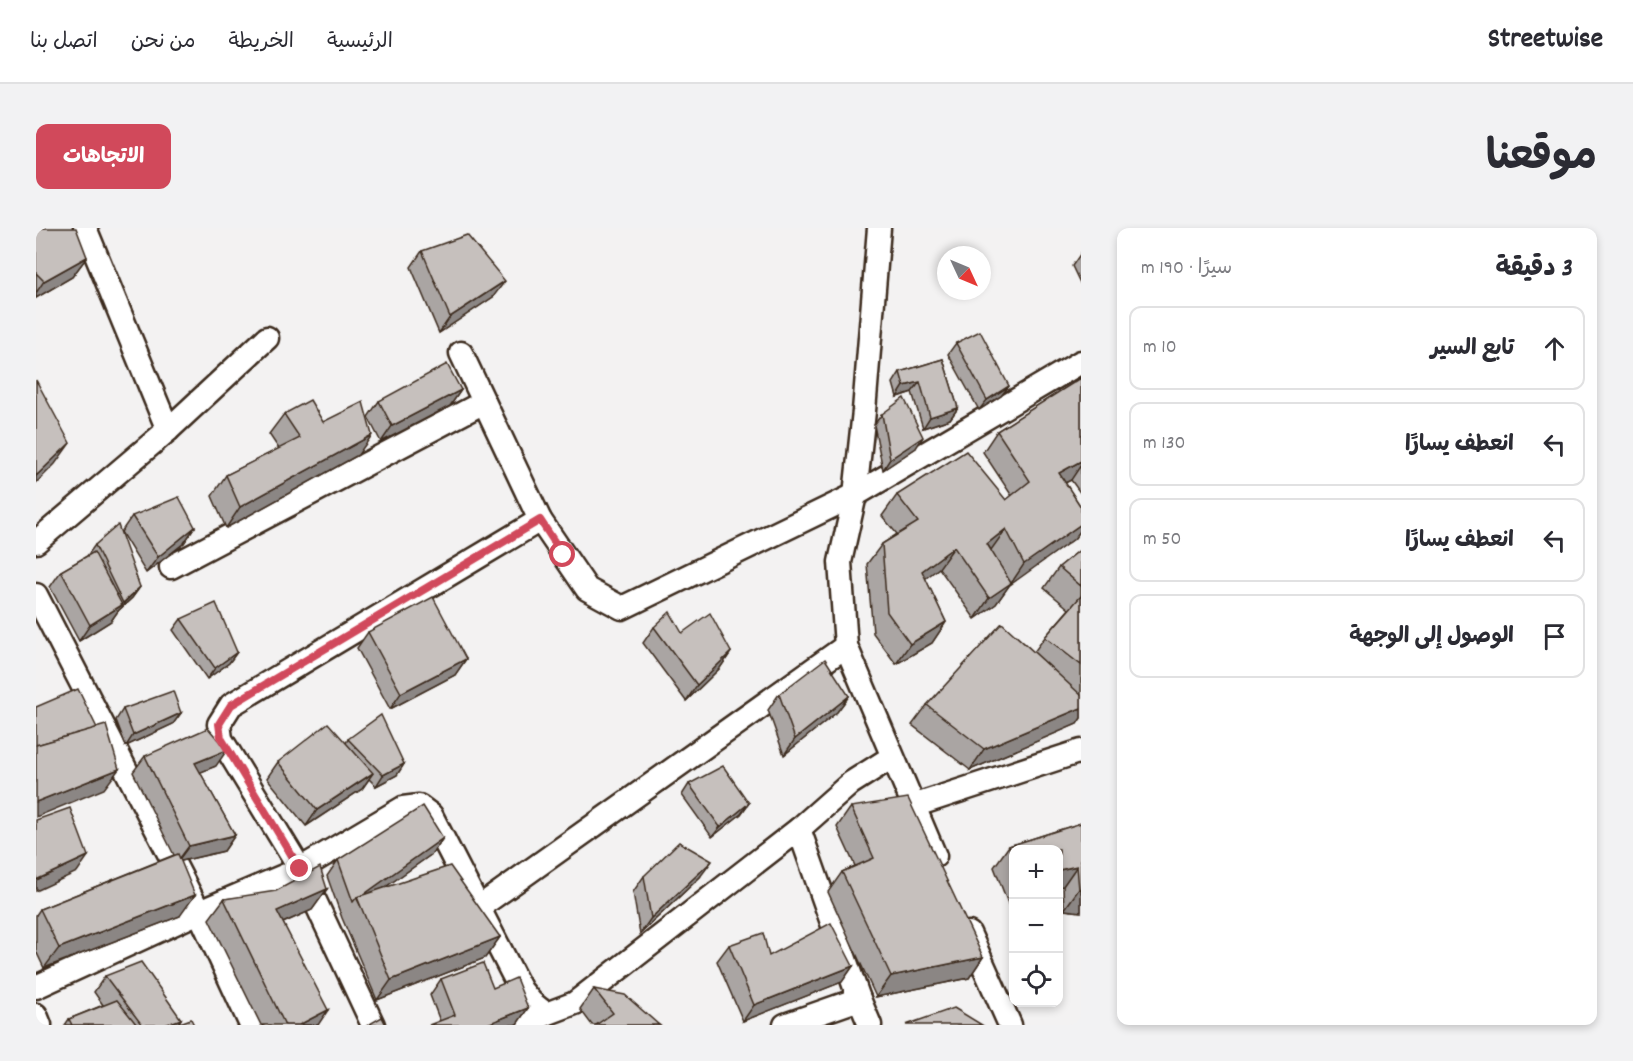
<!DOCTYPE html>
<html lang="ar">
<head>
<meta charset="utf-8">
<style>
	:root { --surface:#fff; --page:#f2f2f3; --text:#2b2b33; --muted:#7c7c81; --line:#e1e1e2; --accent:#d1495b }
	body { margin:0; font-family:Dekko,"Playpen Sans Arabic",sans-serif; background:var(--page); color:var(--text); direction:rtl }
	.controls { position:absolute; right:18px; bottom:18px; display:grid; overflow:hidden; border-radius:12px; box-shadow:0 3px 9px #0003 }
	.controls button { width:54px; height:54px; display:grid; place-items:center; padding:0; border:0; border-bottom:2px solid var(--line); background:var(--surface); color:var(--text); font:30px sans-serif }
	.compass { position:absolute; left:901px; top:18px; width:54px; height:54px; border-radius:50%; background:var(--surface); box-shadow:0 3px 9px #0003; rotate:134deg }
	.stop { position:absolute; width:18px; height:18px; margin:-14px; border:4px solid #d1495b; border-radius:50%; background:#fff }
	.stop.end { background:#d1495b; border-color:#fff; box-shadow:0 2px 6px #0008 }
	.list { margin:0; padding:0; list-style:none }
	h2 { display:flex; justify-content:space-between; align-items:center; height:78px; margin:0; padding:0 24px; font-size:26px }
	h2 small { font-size:20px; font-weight:400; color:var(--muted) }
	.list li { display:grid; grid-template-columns:39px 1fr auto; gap:18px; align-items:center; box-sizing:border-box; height:84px; margin:0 12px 12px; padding:0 12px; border:2px solid var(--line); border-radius:12px }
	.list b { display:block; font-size:22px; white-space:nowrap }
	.list em { font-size:20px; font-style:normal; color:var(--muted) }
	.icon { flex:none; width:33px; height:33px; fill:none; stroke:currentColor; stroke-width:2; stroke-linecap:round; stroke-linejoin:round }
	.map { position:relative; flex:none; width:1045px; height:797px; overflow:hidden; direction:ltr; border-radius:12px }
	header { display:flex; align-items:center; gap:36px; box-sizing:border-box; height:84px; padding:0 30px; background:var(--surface); border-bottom:2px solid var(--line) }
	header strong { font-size:28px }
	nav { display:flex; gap:33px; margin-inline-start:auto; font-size:21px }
	.intro { display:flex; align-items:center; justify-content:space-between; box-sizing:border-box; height:144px; padding:0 36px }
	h1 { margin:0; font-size:42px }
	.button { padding:15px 27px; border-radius:12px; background:var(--accent); color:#fff; font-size:21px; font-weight:700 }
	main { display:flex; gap:36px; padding:0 36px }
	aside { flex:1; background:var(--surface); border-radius:12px; box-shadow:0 3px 9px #0003 }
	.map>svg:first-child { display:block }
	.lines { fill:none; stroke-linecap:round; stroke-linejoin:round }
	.minor-casing { stroke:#3b2a1e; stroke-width:27 }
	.minor { stroke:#fff; stroke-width:22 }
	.wall { fill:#aaa5a3; stroke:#3b2a1e; stroke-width:1.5 }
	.shaded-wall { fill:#8b8684; stroke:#3b2a1e; stroke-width:1.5 }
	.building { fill:#c6c0bd; stroke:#3b2a1e; stroke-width:1.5 }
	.route { stroke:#d1495b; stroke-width:8 }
</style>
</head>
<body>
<header>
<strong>Streetwise</strong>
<nav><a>الرئيسية</a><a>الخريطة</a><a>من نحن</a><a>اتصل بنا</a></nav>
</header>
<div class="intro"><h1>موقعنا</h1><a class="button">الاتجاهات</a></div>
<main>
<aside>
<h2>3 دقيقة<small>سيرًا · 190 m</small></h2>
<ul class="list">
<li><svg class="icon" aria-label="ahead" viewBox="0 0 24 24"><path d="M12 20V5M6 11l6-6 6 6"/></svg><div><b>تابع السير</b></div><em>10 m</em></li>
<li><svg class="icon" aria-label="left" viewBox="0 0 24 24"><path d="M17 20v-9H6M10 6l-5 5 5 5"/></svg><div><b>انعطف يسارًا</b></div><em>130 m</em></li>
<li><svg class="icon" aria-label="left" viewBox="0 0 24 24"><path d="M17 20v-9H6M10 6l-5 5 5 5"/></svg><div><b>انعطف يسارًا</b></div><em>50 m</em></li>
<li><svg class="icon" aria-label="arrive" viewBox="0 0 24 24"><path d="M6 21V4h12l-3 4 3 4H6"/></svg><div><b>الوصول إلى الوجهة</b></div></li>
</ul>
</aside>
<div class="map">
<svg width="1045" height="797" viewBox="0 0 1045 797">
	<rect width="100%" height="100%" fill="#f3f2f2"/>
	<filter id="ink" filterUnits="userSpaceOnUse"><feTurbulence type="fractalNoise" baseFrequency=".0167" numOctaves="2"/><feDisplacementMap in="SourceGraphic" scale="12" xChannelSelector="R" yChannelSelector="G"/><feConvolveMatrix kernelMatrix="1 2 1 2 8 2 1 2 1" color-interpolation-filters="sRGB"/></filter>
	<g filter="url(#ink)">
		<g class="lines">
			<g class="minor-casing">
				<g id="minor">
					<polyline points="49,0 132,202"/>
					<polyline points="843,0 828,183 819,267 804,334 810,418 899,628"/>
					<polyline points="425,125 504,292 551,361 586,380 819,267 1045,134"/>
					<polyline points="0,314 132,202 231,110"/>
					<polyline points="135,339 448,174"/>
					<polyline points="0,367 163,684 215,797"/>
					<polyline points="877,578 1045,523"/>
					<polyline points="763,601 823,771 834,797"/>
					<polyline points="442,680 810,418"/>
					<polyline points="933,705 974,797"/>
					<polyline points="0,759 163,684 264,641 367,580 383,578 395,587 485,762 495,774 510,786 539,775 763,601 815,555 856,529"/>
					<polyline points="0,787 4,797"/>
					<polyline points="337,797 264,641 185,511 183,496 195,477 504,292"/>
					<polyline points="489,797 510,786"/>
					<polyline points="749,797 823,771"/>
				</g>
			</g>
			<use href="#minor" class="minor"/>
		</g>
		<g class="wall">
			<polygon points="0,0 51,29 36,49 0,70"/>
			<polygon points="386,23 457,69 403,105 375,39"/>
			<polygon points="1045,25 1045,57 1036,38"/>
			<polygon points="920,115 973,158 965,168 943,182 912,126"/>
			<polygon points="907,131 922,180 914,191 887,200 876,164 861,169 857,155 864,144"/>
			<polygon points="1045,150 1045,266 1035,252 1029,255 1045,279 1045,302 1038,311 974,356 960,376 939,391 903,340 889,350 910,394 896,415 860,436 837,405 831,336 846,316 861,306 846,288 861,267 970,272 976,268 947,224 961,203"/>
			<polygon points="425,162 414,178 345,214 332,189 343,173"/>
			<polygon points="248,186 287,194 322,227 190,300 176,268 190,247 243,221 233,206"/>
			<polygon points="846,186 880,220 847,242 838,197"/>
			<polygon points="96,288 159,299 148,315 110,345 85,304"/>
			<polygon points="59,317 104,359 96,370 82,383 75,393 43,413 14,359 25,343 51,328"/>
			<polygon points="1045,321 1045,490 1041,496 934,542 876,497 891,477 998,424 1009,409 1033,381 1008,360 1023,339"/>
			<polygon points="145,391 201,424 193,435 171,451 137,402"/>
			<polygon points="618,399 646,405 695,424 684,440 650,473 607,415"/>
			<polygon points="332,404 430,431 419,447 354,481 321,420"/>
			<polygon points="743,466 813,468 801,484 748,527 732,482"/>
			<polygon points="87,481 145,485 137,496 90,518 80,492"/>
			<polygon points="312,511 368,536 361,547 340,558 333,551 326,561 270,598 231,550 242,534 310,515"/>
			<polygon points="109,528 180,538 164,544 199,607 188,623 145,633 144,688 8,740 0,723 0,687 4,681 138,627 97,544"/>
			<polygon points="653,556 713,575 705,586 676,609 646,567"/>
			<polygon points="815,579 947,729 933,750 840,769 792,664 806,644 819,638 801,599"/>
			<polygon points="1045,595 1045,684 1028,682 1027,658 1023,659 1023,621 978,621 978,691 958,639 973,618"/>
			<polygon points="407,610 396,626 348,660 464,709 449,730 341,772 306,690 291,648 302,632"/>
			<polygon points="608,648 664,649 604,706 597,664"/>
			<polygon points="291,661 276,682 247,695 282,797 225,797 173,691 188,671"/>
			<polygon points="693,717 733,728 817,738 806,754 707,793 681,733"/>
			<polygon points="69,748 145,791 142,796 158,797 29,797 33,791 67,777 58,764"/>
			<polygon points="405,751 457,760 492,780 481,796 404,793 394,767"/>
			<polygon points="558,761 623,797 556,797 544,781"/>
		</g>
		<g class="shaded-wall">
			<polygon points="51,29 36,49 0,70 0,65 8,53"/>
			<polygon points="469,53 457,69 403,105 414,89"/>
			<polygon points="884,154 876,164 861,169 868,158"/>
			<polygon points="973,158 965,168 943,182 951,172"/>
			<polygon points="425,162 414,178 345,214 356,198"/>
			<polygon points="922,180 914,191 887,200 894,189"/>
			<polygon points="336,207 322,227 190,300 204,279"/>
			<polygon points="887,209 880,220 847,242 854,231"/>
			<polygon points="34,215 19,236 0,255 0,248"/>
			<polygon points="1045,233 1045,237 1035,252 1008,265 1023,245"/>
			<polygon points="1045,296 1045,302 1038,311 974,357 988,336"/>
			<polygon points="159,299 148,315 110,345 122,329"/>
			<polygon points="970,301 955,322 951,316"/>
			<polygon points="918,319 903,340 872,364 886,343"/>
			<polygon points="975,355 960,376 939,391 953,370"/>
			<polygon points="104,359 96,370 82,383 75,393 43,413 54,397 85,378"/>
			<polygon points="910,394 896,415 860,436 874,416"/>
			<polygon points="201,424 193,435 171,451 179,440"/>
			<polygon points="695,424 684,440 650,473 661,457"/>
			<polygon points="430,431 419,447 354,481 365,465"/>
			<polygon points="813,468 801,484 748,527 759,511"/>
			<polygon points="1045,480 1045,490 1041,496 934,542 948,521"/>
			<polygon points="145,485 137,496 90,518 97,507"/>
			<polygon points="191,522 180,538 148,551 159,535"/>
			<polygon points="368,536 361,547 340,558 347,547"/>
			<polygon points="83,541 68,561 0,589 0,574"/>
			<polygon points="337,545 326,561 270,598 281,582"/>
			<polygon points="713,575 705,586 676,609 684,599"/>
			<polygon points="199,607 188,623 141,634 153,618"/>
			<polygon points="407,610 396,626 324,677 321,671"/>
			<polygon points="52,628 41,644 0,663 0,652"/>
			<polygon points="676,633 664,649 604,706 615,690"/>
			<polygon points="1041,638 1027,658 1023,659 1023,642"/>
			<polygon points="291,661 276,682 226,704 241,683"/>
			<polygon points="1043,661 1045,661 1045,684 1028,682"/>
			<polygon points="159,667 144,688 8,740 23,720"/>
			<polygon points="464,709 449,730 341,772 355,752"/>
			<polygon points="947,729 933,750 840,769 855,748"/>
			<polygon points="817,738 806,754 707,793 718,777"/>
			<polygon points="492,780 481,796 478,797 449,797"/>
			<polygon points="292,782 282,797 263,797"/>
			<polygon points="145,791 141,797 129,797"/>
		</g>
		<g class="building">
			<polygon points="0,0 40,0 51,29 8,53 0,45"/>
			<polygon points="431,7 469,53 414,89 386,23"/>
			<polygon points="944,103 973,158 951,172 920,115"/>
			<polygon points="907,131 922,180 894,189 884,154 868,158 864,144"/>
			<polygon points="411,136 425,162 356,198 343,173"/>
			<polygon points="1045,150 1045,233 1023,245 1045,279 1045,296 988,336 970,301 951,316 975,355 953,370 918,319 886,343 910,394 874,416 851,384 846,316 882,294 861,267 930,223 970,272 994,253 961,203"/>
			<polygon points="0,152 34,215 0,248"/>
			<polygon points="868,170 887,209 854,231 846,186"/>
			<polygon points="274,172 287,194 327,174 336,207 204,279 190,247 264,210 248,186"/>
			<polygon points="143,269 159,299 122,329 96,288"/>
			<polygon points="82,297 104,359 87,375 59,317"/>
			<polygon points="1045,321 1045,358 1023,339"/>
			<polygon points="58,324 86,377 54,397 25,343"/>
			<polygon points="1045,368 1045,437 1009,409"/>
			<polygon points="397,369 430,431 365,465 332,404"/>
			<polygon points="180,375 201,424 179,440 145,391"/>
			<polygon points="634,384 646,405 674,385 695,424 661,457 618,399"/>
			<polygon points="966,395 1045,467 1045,480 948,521 891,477"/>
			<polygon points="789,431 813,468 759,511 743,466"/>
			<polygon points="42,461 61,500 0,517 0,479"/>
			<polygon points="137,463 145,485 97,507 87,481"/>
			<polygon points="345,487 368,536 347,547 312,511"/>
			<polygon points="292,495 337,545 281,582 242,534"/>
			<polygon points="70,497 83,541 0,574 0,517"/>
			<polygon points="172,500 191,522 159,535 199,607 153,618 109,528"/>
			<polygon points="687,538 713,575 684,599 653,556"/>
			<polygon points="872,570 947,729 855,748 806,644 838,630 815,579"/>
			<polygon points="387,578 407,610 327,667 321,669 317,674 302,632"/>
			<polygon points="34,580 52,628 0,652 0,592"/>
			<polygon points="1045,595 1045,661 1043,661 1041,638 1023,642 1023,621 978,621 978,631 973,618"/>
			<polygon points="643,614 676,633 615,690 608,648"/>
			<polygon points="142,626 159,667 23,720 4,681"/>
			<polygon points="414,638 464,709 355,752 321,669"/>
			<polygon points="284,639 291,661 241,683 292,782 263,797 249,797 188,671 240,663"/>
			<polygon points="795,695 817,738 718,777 693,717 727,705 733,728"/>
			<polygon points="105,734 145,791 129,797 106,797 69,748"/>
			<polygon points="447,735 457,760 480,750 492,780 449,797 393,797 419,787 405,751"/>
			<polygon points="558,761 589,767 623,797 560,797 577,785"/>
			<polygon points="81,772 101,797 36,797 33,791"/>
			<polygon points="918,780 946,797 870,797"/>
			<polygon points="346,789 350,797 332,797"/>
			<polygon points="155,791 158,797 138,797"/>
		</g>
	</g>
	<g class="lines" filter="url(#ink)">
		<polyline class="route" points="264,641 185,510 183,496 195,477 504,292 527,327"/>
	</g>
</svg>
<div class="controls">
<button>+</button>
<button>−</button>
<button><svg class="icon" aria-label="locate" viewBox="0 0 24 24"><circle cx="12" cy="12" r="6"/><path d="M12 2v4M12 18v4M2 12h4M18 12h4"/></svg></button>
</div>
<svg class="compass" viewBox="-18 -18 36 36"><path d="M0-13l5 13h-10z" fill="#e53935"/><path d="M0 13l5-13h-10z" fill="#7c7c81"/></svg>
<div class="stop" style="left:527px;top:327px"></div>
<div class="stop end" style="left:264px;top:641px"></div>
</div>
</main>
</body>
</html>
